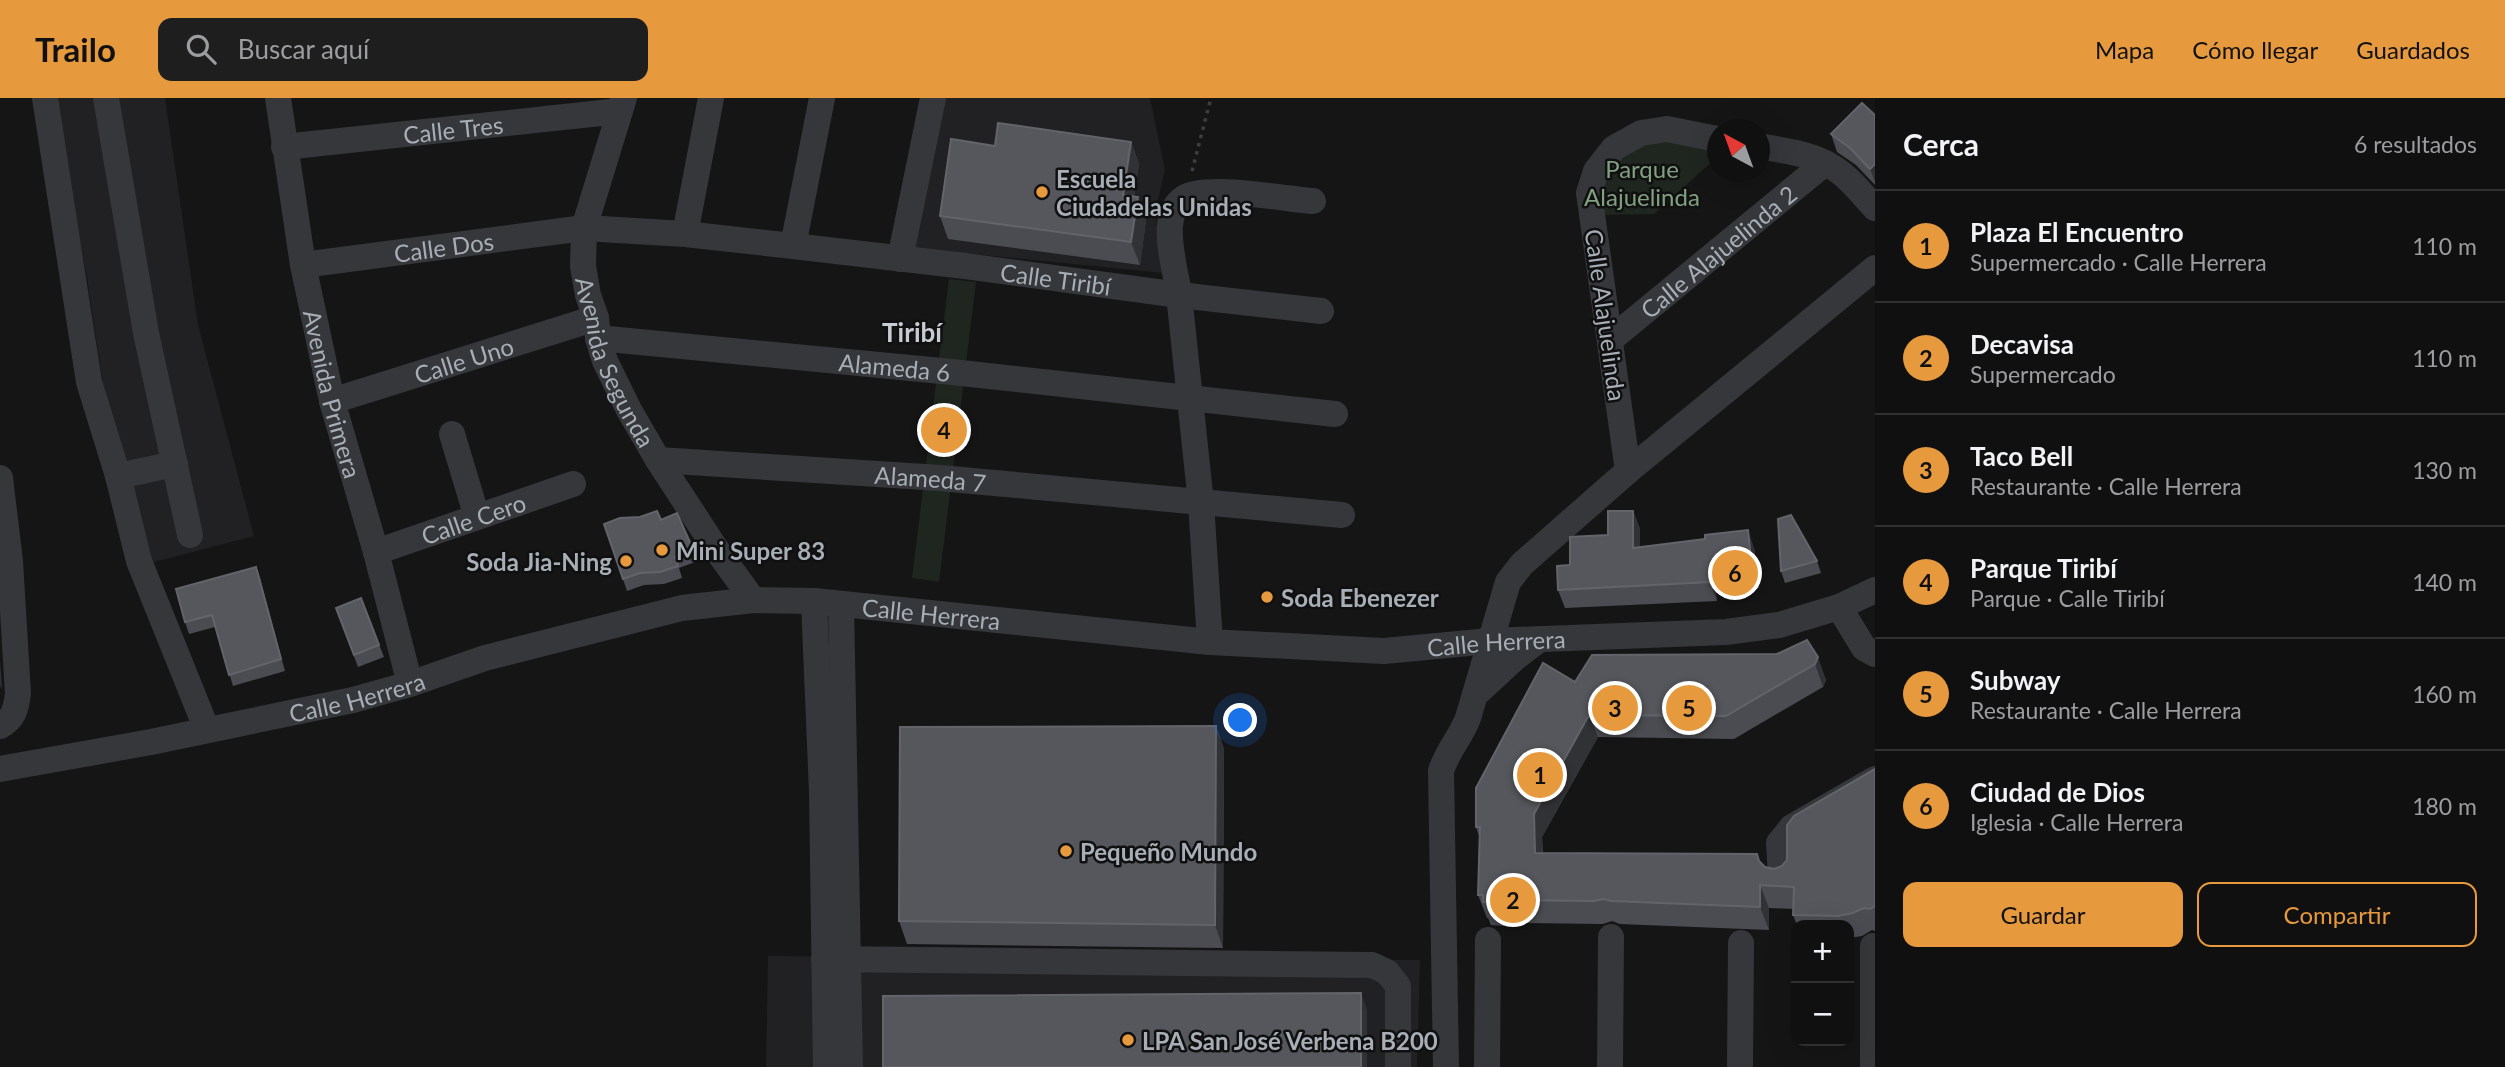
<!DOCTYPE html>
<html lang="es">
<head>
<meta charset="utf-8">
<style>
	:root { --surface:#101010; --page:#1e1e1e; --text:#f1f3f6; --muted:#9c9d9f; --line:#303030; --accent:#e6993d }
	body { margin:0; font-family:Lato,sans-serif; background:var(--page); color:var(--text) }
	.controls { position:absolute; right:21px; bottom:21px; display:grid; overflow:hidden; border-radius:14px; box-shadow:0 7px 28px #0002 }
	.controls button { width:63px; height:63px; display:grid; place-items:center; padding:0; border:0; border-bottom:2px solid var(--line); background:var(--surface); color:var(--text); font:35px sans-serif }
	.compass { position:absolute; left:1707px; top:21px; width:63px; height:63px; border-radius:50%; background:var(--surface); box-shadow:0 7px 28px #0002; rotate:319deg }
	.you { position:absolute; left:1241px; top:623px; width:24px; height:24px; margin:-18px; border:5px solid #fff; border-radius:50%; background:#1a73e8; box-shadow:0 0 0 10px #1a73e833 }
	.badge { display:grid; place-items:center; width:46px; height:46px; border-radius:50%; background:var(--accent); color:#111; font-size:23px; font-weight:700 }
	.pin { position:absolute; translate:-50% -50%; border:4px solid #fff; box-shadow:0 2px 7px #0006 }
	.list { margin:0; padding:0; list-style:none }
	h2 { display:flex; justify-content:space-between; align-items:center; height:91px; margin:0; padding:0 28px; font-size:30px }
	h2 small { font-size:23px; font-weight:400; color:var(--muted) }
	.list li { display:grid; grid-template-columns:46px 1fr auto; gap:21px; align-items:center; box-sizing:border-box; height:112px; padding:0 28px; border-top:2px solid var(--line) }
	.list b { display:block; font-size:26px; white-space:nowrap }
	.list p { margin:0; font-size:23px; white-space:nowrap; color:var(--muted) }
	.list em { font-size:23px; font-style:normal; color:var(--muted) }
	.actions { display:flex; gap:14px; padding:21px 28px }
	.actions a { flex:1; padding:16px 0; border:2px solid var(--accent); border-radius:14px; text-align:center; font-size:24px; color:var(--accent) }
	.actions .main { background:var(--accent); color:#111 }
	.icon { flex:none; width:38px; height:38px; fill:none; stroke:currentColor; stroke-width:2; stroke-linecap:round; stroke-linejoin:round }
	.map { position:relative; flex:none; width:1875px; height:969px; overflow:hidden }
	header { display:flex; align-items:center; gap:42px; box-sizing:border-box; height:98px; padding:0 35px; background:var(--accent); color:#111 }
	header strong { font-size:33px }
	nav { display:flex; gap:38px; margin-inline-start:auto; font-size:24px }
	.search { width:490px; height:63px; background:var(--page); display:flex; align-items:center; gap:18px; box-sizing:border-box; padding:0 24px; border-radius:14px; color:var(--muted); font-size:26px }
	main { display:flex }
	aside { flex:1; background:var(--surface) }
	.map>svg:first-child { display:block }
	.built { fill:#212123 }
	.green { fill:#1f261f }
	.lines { fill:none; stroke-linecap:round; stroke-linejoin:round }
	.path { stroke:#3c3f42; stroke-width:3.5; stroke-dasharray:3.5 5; stroke-linecap:butt }
	.minor { stroke:#36373b; stroke-width:26 }
	.wall { fill:#4b4c51 }
	.shaded-wall { fill:#313235 }
	.building { fill:#55575c; stroke:#62646a; stroke-width:2 }
	.poi-dot { fill:#e6993d; stroke:#101011; stroke-width:2.5 }
	.labels { text-anchor:middle; dominant-baseline:central; stroke-width:5; stroke-linejoin:round; paint-order:stroke }
	.street-label { font-size:24px; fill:#a7aeb6; stroke:#101011 }
	.park-label { font-size:24px; fill:#81a080; stroke:#101011 }
	.poi-label { font-size:24px; font-weight:bold; fill:#a7aeb6; stroke:#101011; text-anchor:start }
	.neighbourhood-label { font-size:26px; font-weight:bold; fill:#c8ccd2; stroke:#101011 }
</style>
</head>
<body>
<header>
<strong>Trailo</strong>
<div class="search"><svg class="icon" aria-label="search" viewBox="0 0 24 24"><circle cx="10" cy="10" r="6"/><path d="M15 15l6 6"/></svg>Buscar aquí</div>
<nav><a>Mapa</a><a>Cómo llegar</a><a>Guardados</a></nav>
</header>
<main>
<div class="map">
<svg width="1875" height="969" viewBox="0 0 1875 969">
	<rect width="100%" height="100%" fill="#151516"/>
	<g class="built">
		<polygon points="54,0 165,0 198,227 254,438 150,465 103,286 87,180"/>
		<polygon points="945,0 1150,0 1165,72 1155,115 1164,175 913,150"/>
		<polygon points="768,858 1420,862 1417,969 766,969"/>
	</g>
	<g class="green">
		<polygon points="1660,41 1717,51 1717,59 1654,116 1601,117 1600,97 1606,79 1626,53"/>
		<polygon points="949,181 976,184 939,484 912,480"/>
	</g>
	<g class="lines">
		<polyline class="path" points="1192,73 1211,0"/>
		<g class="minor">
			<polyline points="45,0 89,284 118,378 139,463 207,632"/>
			<polyline points="106,0 146,235 190,437"/>
			<path id="s1" d="M278,0L303,167L332,303L376,454L410,586"/>
			<path id="s2" d="M624,0L584,130L583,168L588,197L596,220L598,240L605,263L629,312L658,362L716,451L753,502"/>
			<path d="M1759,48C1781,52 1805,55 1825,65C1845,74 1860,94 1875,110"/>
			<path id="s3" d="M284,49L620,13"/>
			<path d="M1313,103C1285,101 1206,86 1184,100C1175,106 1171,116 1170,127C1168,149 1176,175 1179,197L1321,213"/>
			<polyline points="685,136 711,0"/>
			<polyline points="793,148 822,0"/>
			<polyline points="900,161 933,0"/>
			<path id="s4" d="M303,167L584,130L685,136L793,148L965,168L1179,197L1201,405L1210,544"/>
			<path id="s5" d="M598,240L952,274L1335,316"/>
			<path id="s6" d="M1610,242L1825,65"/>
			<path id="s7" d="M332,303L596,220"/>
			<polyline points="452,336 477,419"/>
			<path id="s8" d="M658,362L940,380L1342,417"/>
			<polyline points="1628,373 1589,95 1596,73 1614,50 1641,35 1667,31 1717,41"/>
			<polyline points="118,378 175,366"/>
			<path d="M0,380L10,463L18,596C16,610 14,621 0,628"/>
			<path id="s9" d="M376,454L573,386"/>
			<polyline points="814,503 822,694 826,969"/>
			<polyline points="841,507 850,969"/>
			<polyline points="1839,509 1864,550 1875,556"/>
			<polyline points="1475,597 1515,560 1540,541"/>
			<path id="s10" d="M0,671L151,644L353,602L410,586L485,560L682,510L753,502L814,503L1210,544L1384,553L1490,543L1726,534L1779,527L1839,509L1875,492"/>
			<polyline points="1781,778 1779,745 1792,729 1875,681"/>
			<polyline points="824,861 1372,867 1387,874 1398,888 1398,969"/>
			<path d="M1446,969L1441,673C1447,653 1461,639 1468,620L1508,484L1522,466L1628,373L1875,170"/>
			<polyline points="1487,969 1488,842"/>
			<polyline points="1610,969 1611,839"/>
			<polyline points="1740,969 1741,845"/>
			<polyline points="1873,969 1873,848"/>
		</g>
	</g>
	<g class="wall">
		<polygon points="1875,17 1875,87 1856,67 1837,54 1831,36"/>
		<polygon points="1131,44 1139,66 1134,98 1146,122 1140,167 948,141 940,118 995,48"/>
		<polygon points="1633,413 1640,431 1640,449 1754,450 1759,490 1716,495 1717,503 1565,510 1558,492 1570,467 1608,437"/>
		<polygon points="661,422 693,451 698,463 679,470 682,480 664,486 644,487 627,493 604,426"/>
		<polygon points="1817,463 1821,475 1785,485 1781,473"/>
		<polygon points="260,480 285,573 233,588 215,529 189,536 185,524"/>
		<polygon points="361,500 384,559 358,569 336,510"/>
		<polygon points="1807,542 1826,582 1823,589 1734,641 1598,639 1542,739 1543,755 1760,764 1765,769 1774,771 1782,768 1875,671 1875,833 1872,832 1862,838 1849,840 1849,827 1797,827 1793,817 1794,811 1769,810 1769,832 1620,826 1612,823 1603,826 1517,825 1517,829 1491,827 1488,820 1487,820 1478,797 1479,738 1476,729 1575,584 1777,556"/>
		<polygon points="1216,628 1224,651 1223,850 907,846 899,823"/>
	</g>
	<g class="shaded-wall">
		<polygon points="1131,44 1139,66 1131,120 1123,97"/>
		<polygon points="1875,66 1875,84 1870,71"/>
		<polygon points="1138,99 1146,122 1140,167 1131,144"/>
		<polygon points="1633,413 1640,431 1640,468 1633,450"/>
		<polygon points="1748,432 1754,450 1759,490 1752,471"/>
		<polygon points="256,469 260,480 285,573 281,561"/>
		<polygon points="1709,477 1716,495 1717,503 1710,484"/>
		<polygon points="1818,559 1826,582 1823,589 1815,566"/>
		<polygon points="0,562 2,592 0,587"/>
		<polygon points="1589,617 1598,639 1542,739 1543,777 1535,755 1534,716"/>
		<polygon points="1216,628 1224,651 1223,850 1215,827"/>
		<polygon points="1760,787 1769,810 1769,832 1760,809"/>
		<polygon points="1509,802 1517,825 1517,829 1509,806"/>
		<polygon points="1361,895 1367,912 1367,969 1361,969"/>
	</g>
	<g class="building">
		<polygon points="1862,5 1875,17 1875,66 1870,71 1850,50 1831,36"/>
		<polygon points="998,25 1131,44 1123,97 1138,99 1131,144 940,118 951,41 995,48"/>
		<polygon points="657,413 661,422 677,415 693,451 675,459 678,468 660,474 640,475 623,481 604,426 620,420 640,419"/>
		<polygon points="1608,413 1633,413 1633,450 1705,441 1705,437 1748,432 1752,471 1709,477 1710,484 1558,492 1557,468 1570,467 1570,439 1608,437"/>
		<polygon points="1791,417 1817,463 1781,473 1778,421"/>
		<polygon points="256,469 281,561 229,577 212,517 185,524 176,491"/>
		<polygon points="361,500 379,547 354,557 336,510"/>
		<polygon points="1807,542 1818,559 1815,566 1726,618 1589,617 1534,716 1535,755 1757,756 1759,763 1765,769 1774,771 1782,768 1787,762 1787,727 1794,718 1875,671 1875,808 1870,811 1864,810 1853,815 1838,818 1793,817 1794,789 1760,787 1760,809 1611,803 1604,801 1594,803 1509,802 1509,806 1483,804 1483,797 1478,797 1480,729 1476,729 1476,690 1543,565 1575,584 1592,557 1777,556"/>
		<polygon points="1216,628 1215,827 899,823 900,629"/>
		<polygon points="1361,895 1361,969 883,969 883,898"/>
	</g>
	<g class="poi-dot">
		<circle cx="1042" cy="94" r="7"/>
		<circle cx="662" cy="452" r="7"/>
		<circle cx="626" cy="463" r="7"/>
		<circle cx="1267" cy="499" r="7"/>
		<circle cx="1066" cy="753" r="7"/>
		<circle cx="1128" cy="942" r="7"/>
	</g>
	<g class="labels">
		<g class="street-label">
			<text stroke="none"><textPath href="#s3" startOffset="170">Calle Tres</textPath></text>
			<text stroke="none"><textPath href="#s4" startOffset="142">Calle Dos</textPath></text>
			<text stroke="none"><textPath href="#s6" startOffset="140">Calle Alajuelinda 2</textPath></text>
			<text stroke="none"><textPath href="#s4" startOffset="758">Calle Tiribí</textPath></text>
			<text transform="translate(1606 217) rotate(82)">Calle Alajuelinda</text>
			<text stroke="none"><textPath href="#s7" startOffset="138">Calle Uno</textPath></text>
			<text stroke="none"><textPath href="#s2" startOffset="276">Avenida Segunda</textPath></text>
			<text stroke="none"><textPath href="#s5" startOffset="298">Alameda 6</textPath></text>
			<text stroke="none"><textPath href="#s1" startOffset="301">Avenida Primera</textPath></text>
			<text stroke="none"><textPath href="#s8" startOffset="273">Alameda 7</textPath></text>
			<text stroke="none"><textPath href="#s9" startOffset="103">Calle Cero</textPath></text>
			<text stroke="none"><textPath href="#s10" startOffset="952">Calle Herrera</textPath></text>
			<text stroke="none"><textPath href="#s10" startOffset="1519">Calle Herrera</textPath></text>
			<text stroke="none"><textPath href="#s10" startOffset="364">Calle Herrera</textPath></text>
		</g>
		<g class="park-label">
			<text x="1642" y="70">Parque<tspan x="1642" dy="28">Alajuelinda</tspan></text>
		</g>
		<g class="poi-label">
			<text x="1056" y="80">Escuela<tspan x="1056" dy="28">Ciudadelas Unidas</tspan></text>
			<text x="676" y="452">Mini Super 83</text>
			<text x="612" y="463" text-anchor="end">Soda Jia-Ning</text>
			<text x="1281" y="499">Soda Ebenezer</text>
			<text x="1080" y="753">Pequeño Mundo</text>
			<text x="1142" y="942">LPA San José Verbena B200</text>
		</g>
		<g class="neighbourhood-label">
			<text x="912" y="234">Tiribí</text>
		</g>
	</g>
</svg>
<div class="controls">
<button>+</button>
<button>−</button>
</div>
<svg class="compass" viewBox="-18 -18 36 36"><path d="M0-13l5 13h-10z" fill="#e53935"/><path d="M0 13l5-13h-10z" fill="#9c9d9f"/></svg>
<div class="you"></div>
<div class="pin badge" style="left:1540px;top:677px">1</div>
<div class="pin badge" style="left:1513px;top:802px">2</div>
<div class="pin badge" style="left:1615px;top:610px">3</div>
<div class="pin badge" style="left:944px;top:332px">4</div>
<div class="pin badge" style="left:1689px;top:610px">5</div>
<div class="pin badge" style="left:1735px;top:475px">6</div>
</div>
<aside>
<h2>Cerca<small>6 resultados</small></h2>
<ul class="list">
<li><span class="badge">1</span><div><b>Plaza El Encuentro</b><p>Supermercado · Calle Herrera</p></div><em>110 m</em></li>
<li><span class="badge">2</span><div><b>Decavisa</b><p>Supermercado</p></div><em>110 m</em></li>
<li><span class="badge">3</span><div><b>Taco Bell</b><p>Restaurante · Calle Herrera</p></div><em>130 m</em></li>
<li><span class="badge">4</span><div><b>Parque Tiribí</b><p>Parque · Calle Tiribí</p></div><em>140 m</em></li>
<li><span class="badge">5</span><div><b>Subway</b><p>Restaurante · Calle Herrera</p></div><em>160 m</em></li>
<li><span class="badge">6</span><div><b>Ciudad de Dios</b><p>Iglesia · Calle Herrera</p></div><em>180 m</em></li>
</ul>
<div class="actions"><a class="main">Guardar</a><a>Compartir</a></div>
</aside>
</main>
</body>
</html>
